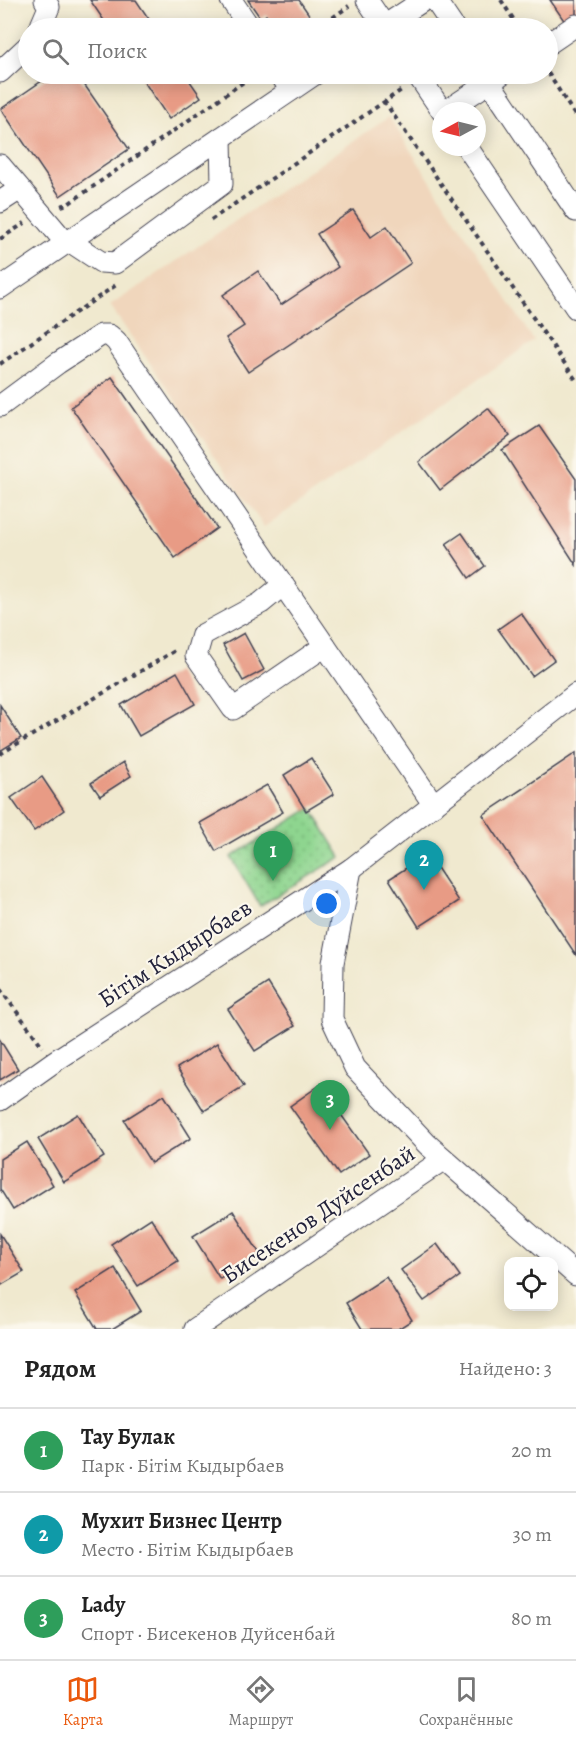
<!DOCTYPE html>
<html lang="ru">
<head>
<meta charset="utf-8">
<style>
	:root { --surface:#fff; --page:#f6f6f6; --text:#222; --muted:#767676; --line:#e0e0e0; --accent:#ea580c }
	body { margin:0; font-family:Alegreya,serif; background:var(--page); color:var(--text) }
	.controls { position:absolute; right:18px; bottom:18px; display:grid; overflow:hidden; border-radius:12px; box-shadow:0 3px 15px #0003 }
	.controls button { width:54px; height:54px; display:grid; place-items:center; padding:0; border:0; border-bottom:2px solid var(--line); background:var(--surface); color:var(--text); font:30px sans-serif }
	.compass { position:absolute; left:432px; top:102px; width:54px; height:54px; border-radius:50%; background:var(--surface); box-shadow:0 3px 15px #0003; rotate:263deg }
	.you { position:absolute; left:327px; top:904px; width:21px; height:21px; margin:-15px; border:4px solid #fff; border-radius:50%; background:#1a73e8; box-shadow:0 0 0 9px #1a73e833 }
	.badge { display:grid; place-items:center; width:39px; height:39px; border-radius:50%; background:var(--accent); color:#fff; font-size:20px; font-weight:700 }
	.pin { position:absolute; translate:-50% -50px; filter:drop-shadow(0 2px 3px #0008) }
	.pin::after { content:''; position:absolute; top:32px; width:21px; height:18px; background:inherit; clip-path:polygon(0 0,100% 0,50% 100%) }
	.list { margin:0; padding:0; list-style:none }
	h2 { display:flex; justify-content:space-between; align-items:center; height:78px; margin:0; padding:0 24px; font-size:26px }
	h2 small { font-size:20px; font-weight:400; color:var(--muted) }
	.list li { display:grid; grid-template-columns:39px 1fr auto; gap:18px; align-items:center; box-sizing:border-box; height:84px; padding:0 24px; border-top:2px solid var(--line) }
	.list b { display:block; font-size:22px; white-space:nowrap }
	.list p { margin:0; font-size:20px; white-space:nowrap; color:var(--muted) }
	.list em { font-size:20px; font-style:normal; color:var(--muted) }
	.icon { flex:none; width:33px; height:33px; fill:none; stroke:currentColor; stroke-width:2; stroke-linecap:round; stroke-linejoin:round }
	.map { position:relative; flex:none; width:576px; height:1329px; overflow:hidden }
	.search { position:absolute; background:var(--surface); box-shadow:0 3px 15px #0003; left:18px; right:18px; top:18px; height:66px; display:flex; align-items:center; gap:15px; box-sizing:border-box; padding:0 21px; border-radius:33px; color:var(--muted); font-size:22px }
	.sheet { height:330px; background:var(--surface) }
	nav { display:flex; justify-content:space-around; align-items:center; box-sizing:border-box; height:84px; border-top:2px solid var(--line); background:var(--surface); font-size:16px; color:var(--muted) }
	nav a { display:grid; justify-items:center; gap:3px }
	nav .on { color:var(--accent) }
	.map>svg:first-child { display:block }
	.built { fill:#f0d6bc }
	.park { fill:url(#park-dots); stroke:#587c65; stroke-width:1.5 }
	.building { fill:#e89b85 }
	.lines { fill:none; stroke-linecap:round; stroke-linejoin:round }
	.minor-casing { stroke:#414051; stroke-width:23 }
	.path { stroke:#414051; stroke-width:4; stroke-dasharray:4.5 4.5; stroke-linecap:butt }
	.minor { stroke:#fff; stroke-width:21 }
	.labels { text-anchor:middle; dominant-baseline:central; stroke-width:4.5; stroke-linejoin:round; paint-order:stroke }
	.street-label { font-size:24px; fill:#22223b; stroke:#fbf7ec }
</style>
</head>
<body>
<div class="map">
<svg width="576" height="1329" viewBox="0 0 576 1329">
	<defs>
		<pattern id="park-dots" width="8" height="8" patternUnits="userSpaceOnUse" patternTransform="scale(1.5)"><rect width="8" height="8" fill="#8ed58f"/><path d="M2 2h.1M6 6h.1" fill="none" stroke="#7ab77c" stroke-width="1.8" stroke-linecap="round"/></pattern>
	</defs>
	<rect width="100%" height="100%" fill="#fbf7ec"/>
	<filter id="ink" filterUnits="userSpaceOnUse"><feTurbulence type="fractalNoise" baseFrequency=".0167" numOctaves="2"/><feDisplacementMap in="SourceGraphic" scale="12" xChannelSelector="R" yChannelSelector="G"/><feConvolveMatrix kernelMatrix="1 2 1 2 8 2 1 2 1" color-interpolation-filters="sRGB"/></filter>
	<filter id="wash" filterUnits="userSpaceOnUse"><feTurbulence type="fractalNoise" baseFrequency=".008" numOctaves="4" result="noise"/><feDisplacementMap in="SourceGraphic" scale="24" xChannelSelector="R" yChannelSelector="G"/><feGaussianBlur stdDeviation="1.35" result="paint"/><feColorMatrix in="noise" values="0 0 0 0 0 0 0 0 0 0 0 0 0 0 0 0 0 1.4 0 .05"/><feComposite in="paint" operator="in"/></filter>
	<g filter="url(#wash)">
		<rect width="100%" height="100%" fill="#f0e9cf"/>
		<polygon class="built" points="389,117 534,341 264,527 110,306"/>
		<polygon class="park" points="311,808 341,857 260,906 231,857"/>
		<g id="blocks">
			<g class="building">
				<polygon points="90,0 136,0 155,28 109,28"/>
				<polygon points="248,0 299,0 310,16 292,28 276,28 266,15 261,19"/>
				<polygon points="550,0 576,0 576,14 565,22"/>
				<polygon points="52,74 77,74 129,149 60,196 1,109"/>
				<polygon points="139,74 185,74 201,97 169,119"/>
				<polygon points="353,210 371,237 387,226 411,263 248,372 226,338 244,326 223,295 258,271 281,305 338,267 317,234"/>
				<polygon points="112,377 217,528 175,558 71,407"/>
				<polygon points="488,408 510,436 440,490 419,462"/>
				<polygon points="539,426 576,479 576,565 502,450"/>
				<polygon points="462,533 485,566 469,578 446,544"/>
				<polygon points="521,613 554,660 532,676 498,629"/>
				<polygon points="244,633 264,670 243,681 223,645"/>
				<polygon points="177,672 195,704 139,736 121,705"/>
				<polygon points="0,705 21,738 0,751"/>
				<polygon points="576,753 576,955 483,815"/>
				<polygon points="311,758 334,794 306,811 284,775"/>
				<polygon points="123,762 131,776 100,796 91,783"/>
				<polygon points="42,777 64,810 34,831 11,798"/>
				<polygon points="267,785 283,812 216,851 200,823"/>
				<polygon points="428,854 459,901 419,927 389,879"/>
				<polygon points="268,983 295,1026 255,1051 228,1009"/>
				<polygon points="0,1040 18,1069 0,1080"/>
				<polygon points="217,1043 244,1086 204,1111 177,1068"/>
				<polygon points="320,1085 369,1154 339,1175 290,1106"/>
				<polygon points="164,1095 191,1138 151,1163 124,1120"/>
				<polygon points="78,1114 104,1157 64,1182 38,1139"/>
				<polygon points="27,1142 53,1185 13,1210 0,1189 0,1159"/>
				<polygon points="233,1211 260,1254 220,1279 193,1236"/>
				<polygon points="151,1218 178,1261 138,1286 111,1244"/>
				<polygon points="0,1234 24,1272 0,1286"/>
				<polygon points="437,1244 460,1276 424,1301 401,1270"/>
				<polygon points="115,1268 141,1311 112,1329 97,1329 75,1293"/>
				<polygon points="386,1277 412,1320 398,1329 362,1329 346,1303"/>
			</g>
		</g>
	</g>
	<g filter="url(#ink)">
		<use href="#blocks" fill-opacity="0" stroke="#414051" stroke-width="1.5"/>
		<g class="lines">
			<g class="minor-casing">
				<g id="minor">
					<polyline points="231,0 250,28"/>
					<polyline points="367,0 386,28"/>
					<polyline points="435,0 454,28"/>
					<polyline points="40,28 49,7 45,0"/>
					<polyline points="381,28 424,0"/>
					<polyline points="548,44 576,25"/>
					<polyline points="0,72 28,46"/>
					<polyline points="280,74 291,90"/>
					<polyline points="417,74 442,111"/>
					<polyline points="484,74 576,211"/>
					<polyline points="446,111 502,74"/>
					<polyline points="467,147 576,308"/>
					<polyline points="0,165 66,243"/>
					<polyline points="0,202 20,189"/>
					<polyline points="69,241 101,262 115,263 222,184 221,138"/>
					<polyline points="0,288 315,74"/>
					<polyline points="0,406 58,363 101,335 109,335 116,341 434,805"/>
					<polyline points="283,585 261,603 202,635 196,656 233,709 325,646"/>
					<polyline points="351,869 333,963 332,1019 355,1068 427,1144 576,1275"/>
					<polyline points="0,1100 55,1061 351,869 576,694"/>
					<polyline points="195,1329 444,1159"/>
				</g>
			</g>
			<g class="path">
				<polyline points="501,0 519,28"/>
				<polyline points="318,28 349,6"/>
				<polyline points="548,73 576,117"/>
				<polyline points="384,101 576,380"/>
				<polyline points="61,206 68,204 255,74"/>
				<polyline points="211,220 403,89"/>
				<polyline points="0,239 25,223"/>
				<polyline points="0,364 119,283"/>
				<polyline points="0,754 178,649"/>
				<polyline points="0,989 43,1047"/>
			</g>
			<use href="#minor" class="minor"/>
		</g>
	</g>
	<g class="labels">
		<g class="street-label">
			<text transform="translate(175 953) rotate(-33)">Бiтiм Кыдырбаев</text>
			<text transform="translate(318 1214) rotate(-34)">Бисекенов Дуйсенбай</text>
		</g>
	</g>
</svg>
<div class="controls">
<button><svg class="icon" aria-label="locate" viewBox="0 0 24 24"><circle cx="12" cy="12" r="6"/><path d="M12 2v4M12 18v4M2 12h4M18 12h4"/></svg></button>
</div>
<svg class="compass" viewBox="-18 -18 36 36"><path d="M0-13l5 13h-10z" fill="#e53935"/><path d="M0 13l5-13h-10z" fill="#767676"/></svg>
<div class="you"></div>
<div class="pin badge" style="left:273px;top:881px;background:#2e9e5b">1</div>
<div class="pin badge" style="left:424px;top:890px;background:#0f9aa8">2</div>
<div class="pin badge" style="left:330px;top:1130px;background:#2e9e5b">3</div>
<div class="search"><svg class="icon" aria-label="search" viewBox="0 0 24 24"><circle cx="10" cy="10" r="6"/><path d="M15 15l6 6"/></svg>Поиск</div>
</div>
<section class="sheet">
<h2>Рядом<small>Найдено: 3</small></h2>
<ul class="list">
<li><span class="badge" style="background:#2e9e5b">1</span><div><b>Тау Булак</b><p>Парк · Бiтiм Кыдырбаев</p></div><em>20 m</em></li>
<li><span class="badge" style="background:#0f9aa8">2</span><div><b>Мухит Бизнес Центр</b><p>Место · Бiтiм Кыдырбаев</p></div><em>30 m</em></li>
<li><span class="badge" style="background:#2e9e5b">3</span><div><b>Lady</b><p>Спорт · Бисекенов Дуйсенбай</p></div><em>80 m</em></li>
</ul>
</section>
<nav>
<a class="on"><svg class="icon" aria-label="map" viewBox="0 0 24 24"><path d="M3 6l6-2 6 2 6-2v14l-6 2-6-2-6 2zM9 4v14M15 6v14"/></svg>Карта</a>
<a><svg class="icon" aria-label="directions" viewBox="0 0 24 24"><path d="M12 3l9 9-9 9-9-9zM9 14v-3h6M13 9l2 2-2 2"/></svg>Маршрут</a>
<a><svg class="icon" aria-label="saved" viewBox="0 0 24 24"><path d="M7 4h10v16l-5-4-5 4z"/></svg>Сохранённые</a>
</nav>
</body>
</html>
